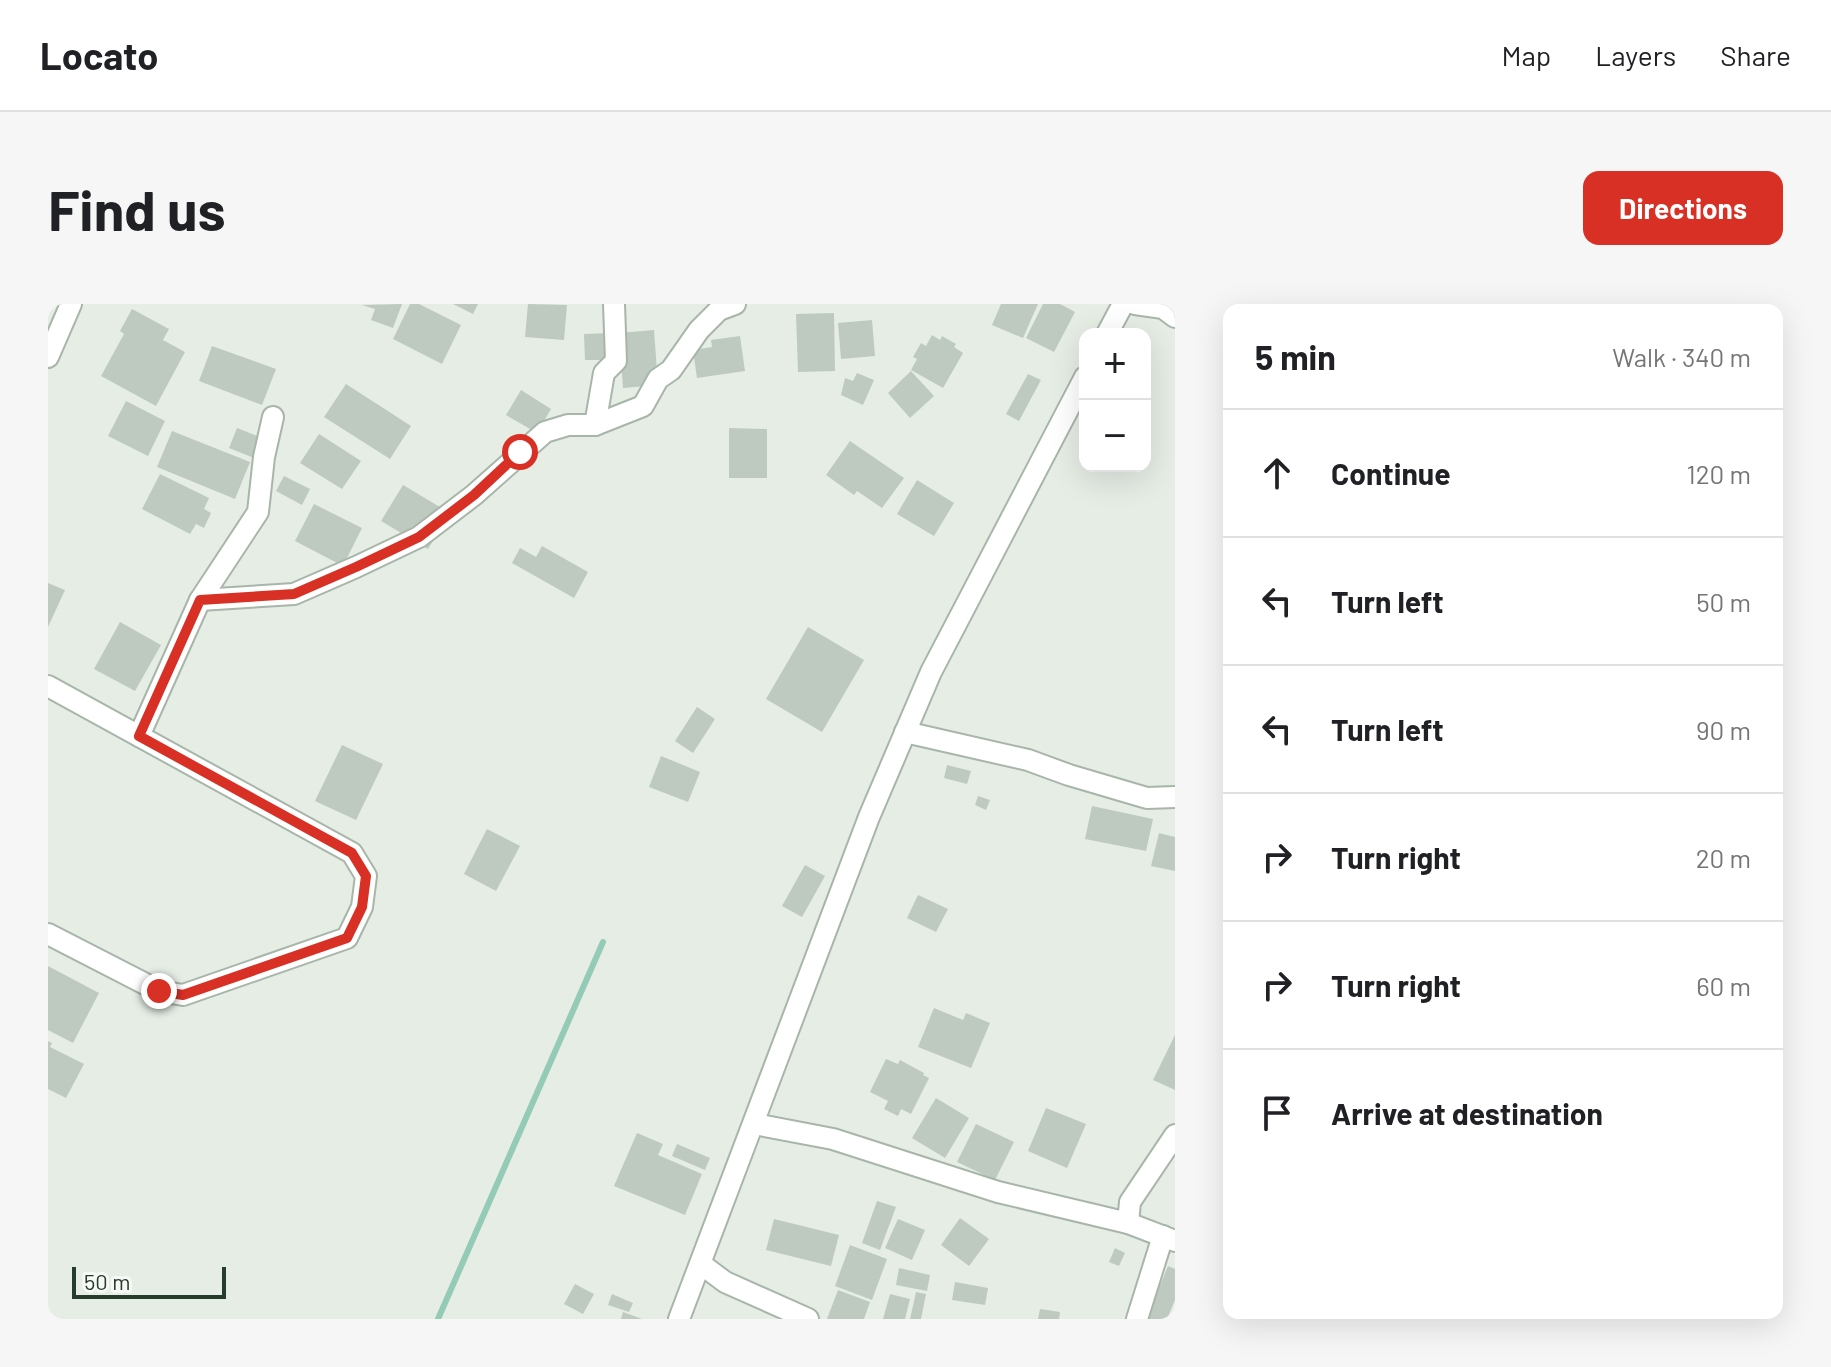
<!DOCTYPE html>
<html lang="en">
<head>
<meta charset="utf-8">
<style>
	:root { --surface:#fff; --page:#f6f6f6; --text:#202124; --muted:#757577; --line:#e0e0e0; --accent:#d93025 }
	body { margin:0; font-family:Barlow,sans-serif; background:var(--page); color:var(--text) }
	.controls { position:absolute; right:24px; top:24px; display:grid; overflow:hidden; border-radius:16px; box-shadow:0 8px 32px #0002 }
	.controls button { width:72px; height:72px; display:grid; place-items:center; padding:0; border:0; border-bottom:2px solid var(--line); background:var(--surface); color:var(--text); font:40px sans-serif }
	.scale { position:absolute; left:24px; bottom:20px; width:154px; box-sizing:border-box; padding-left:8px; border:4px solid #263d2b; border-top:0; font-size:22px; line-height:28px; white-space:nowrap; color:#263d2b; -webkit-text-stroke:6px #f6f9f5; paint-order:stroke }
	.stop { position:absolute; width:24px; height:24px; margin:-18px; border:6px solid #d93025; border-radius:50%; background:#fff }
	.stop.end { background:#d93025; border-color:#fff; box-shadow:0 2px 8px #0008 }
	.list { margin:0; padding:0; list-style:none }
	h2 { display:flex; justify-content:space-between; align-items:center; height:104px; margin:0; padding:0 32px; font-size:34px }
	h2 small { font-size:26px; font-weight:400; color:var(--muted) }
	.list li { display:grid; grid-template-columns:52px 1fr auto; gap:24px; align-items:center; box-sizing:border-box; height:128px; padding:0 32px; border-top:2px solid var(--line) }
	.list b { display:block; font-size:30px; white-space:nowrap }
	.list em { font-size:26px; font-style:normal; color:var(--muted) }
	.icon { flex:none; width:44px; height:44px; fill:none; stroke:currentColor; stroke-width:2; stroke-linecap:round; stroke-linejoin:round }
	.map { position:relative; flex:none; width:1127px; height:1015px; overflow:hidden; border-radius:16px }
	header { display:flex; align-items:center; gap:48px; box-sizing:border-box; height:112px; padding:0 40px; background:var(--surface); border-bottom:2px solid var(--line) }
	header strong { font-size:38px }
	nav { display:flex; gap:44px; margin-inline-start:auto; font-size:28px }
	.intro { display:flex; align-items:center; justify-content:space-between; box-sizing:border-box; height:192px; padding:0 48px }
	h1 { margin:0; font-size:56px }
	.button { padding:20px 36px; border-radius:16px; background:var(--accent); color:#fff; font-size:28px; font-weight:700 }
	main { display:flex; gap:48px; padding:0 48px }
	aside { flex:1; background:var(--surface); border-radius:16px; box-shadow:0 8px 32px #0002 }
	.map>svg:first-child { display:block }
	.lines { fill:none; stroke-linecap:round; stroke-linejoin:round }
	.stream { stroke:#93cbb7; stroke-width:6 }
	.building { fill:#becabf }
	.minor-casing { stroke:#a8b5a9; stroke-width:24 }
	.minor { stroke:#fff; stroke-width:20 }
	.route { stroke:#d93025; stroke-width:10 }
</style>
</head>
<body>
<header>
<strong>Locato</strong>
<nav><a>Map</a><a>Layers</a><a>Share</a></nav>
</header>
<div class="intro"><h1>Find us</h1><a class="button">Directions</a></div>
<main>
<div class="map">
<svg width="1127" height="1015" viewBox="0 0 1127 1015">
	<rect width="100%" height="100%" fill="#e5ede5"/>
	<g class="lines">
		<polyline class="stream" points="390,1015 555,638"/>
	</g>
	<g class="building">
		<polygon points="354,0 345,24 323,16 327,5 314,1"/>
		<polygon points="362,0 371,0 413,21 394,60 345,35"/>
		<polygon points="405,0 430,0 425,10"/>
		<polygon points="480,0 519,1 516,36 477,33"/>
		<polygon points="953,0 990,0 975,34 944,21"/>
		<polygon points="995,0 1012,0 1027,8 1006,48 978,34"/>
		<polygon points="84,5 121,25 115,36 137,48 108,102 53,72 76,30 72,27"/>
		<polygon points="786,9 787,67 750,68 748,10"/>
		<polygon points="824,16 827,52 793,55 790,19"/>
		<polygon points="606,26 610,81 575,84 571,29"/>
		<polygon points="564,29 565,56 537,56 536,30"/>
		<polygon points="884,31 892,36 894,32 908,40 906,43 915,49 895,84 863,66 869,55 865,53 873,39 878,42"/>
		<polygon points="692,32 697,67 649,74 645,46 664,43 663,36"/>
		<polygon points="164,42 228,65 214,101 151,77"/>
		<polygon points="863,67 886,92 862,114 840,89"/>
		<polygon points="809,69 826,76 815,101 793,91 797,74 805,77"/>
		<polygon points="980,70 993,76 971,117 958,110"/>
		<polygon points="298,80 363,122 342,155 276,113"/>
		<polygon points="473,86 503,105 489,129 458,111"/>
		<polygon points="78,97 117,117 100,152 60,132"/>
		<polygon points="189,124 214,134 206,154 181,144"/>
		<polygon points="681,124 719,125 719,174 681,174"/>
		<polygon points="124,127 202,158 187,195 109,163"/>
		<polygon points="271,130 313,157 294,185 252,159"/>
		<polygon points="802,137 856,174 834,204 809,187 806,191 778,171"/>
		<polygon points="112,170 161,194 156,205 163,209 156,224 148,220 142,230 94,205"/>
		<polygon points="236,172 262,185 254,201 228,187"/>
		<polygon points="869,176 906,199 886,232 849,210"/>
		<polygon points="355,181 402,209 380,245 333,217"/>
		<polygon points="266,200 314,224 295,262 247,237"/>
		<polygon points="494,242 540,268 526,294 464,259 472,244 488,253"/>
		<polygon points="0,279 17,286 0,323"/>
		<polygon points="72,318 113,341 87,387 46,365"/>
		<polygon points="760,323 816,356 774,428 718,395"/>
		<polygon points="649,403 667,415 645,449 627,437"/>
		<polygon points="294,441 335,460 308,516 267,497"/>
		<polygon points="613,452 652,468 640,498 601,483"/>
		<polygon points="899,461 923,467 919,480 896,474"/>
		<polygon points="930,492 942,496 938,506 927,501"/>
		<polygon points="1044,502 1105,515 1098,547 1037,535"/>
		<polygon points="439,525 472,542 448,587 416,570"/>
		<polygon points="1111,529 1127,533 1127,567 1103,562"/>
		<polygon points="757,561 777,572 754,613 734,602"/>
		<polygon points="870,591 900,605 888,628 859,614"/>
		<polygon points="0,662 51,689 25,739 0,726"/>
		<polygon points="886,704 915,716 918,709 942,719 923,764 870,743"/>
		<polygon points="1127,731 1127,786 1105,776"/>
		<polygon points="0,737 4,739 2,743 36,760 18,794 0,785"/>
		<polygon points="838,755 850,760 852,756 876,769 875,771 881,774 863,810 853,805 850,812 836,805 840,797 822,788"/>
		<polygon points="888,794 921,814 897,854 864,834"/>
		<polygon points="998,804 1038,820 1019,864 980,847"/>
		<polygon points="928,820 966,838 947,876 909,858"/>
		<polygon points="589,829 615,840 610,851 654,870 637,911 566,882"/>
		<polygon points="629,840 662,854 657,866 624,852"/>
		<polygon points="829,897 848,903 832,946 814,939"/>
		<polygon points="912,914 941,935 921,962 893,941"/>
		<polygon points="726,915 791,931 783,962 718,946"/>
		<polygon points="850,915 877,926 864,956 837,944"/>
		<polygon points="802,941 839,955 824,996 787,982"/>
		<polygon points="1067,944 1077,949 1071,962 1061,958"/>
		<polygon points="1120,962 1127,965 1127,996 1119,1015 1098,1015"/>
		<polygon points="851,964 882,971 879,987 848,981"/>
		<polygon points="907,978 940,984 937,1001 904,996"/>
		<polygon points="527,980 546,990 535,1010 516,1000"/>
		<polygon points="790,986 822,998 816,1015 779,1015"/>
		<polygon points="868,988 878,990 873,1015 862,1015"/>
		<polygon points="564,990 585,999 581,1008 560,1001"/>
		<polygon points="842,990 862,995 857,1015 835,1015"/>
		<polygon points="992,1005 1012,1008 1011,1015 990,1015"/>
		<polygon points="575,1008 594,1015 573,1015"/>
	</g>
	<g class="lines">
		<g class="minor-casing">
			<g id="minor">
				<polyline points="1087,0 1115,4 1127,13"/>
				<polyline points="1059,30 1075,0"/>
				<polyline points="0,53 23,0"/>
				<polyline points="547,121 556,69 568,57 566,0"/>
				<polyline points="152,296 246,290 308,263 371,233 426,191 497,128 520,121 547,121 595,102 610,75 623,66 651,26 671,6 687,0"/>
				<polyline points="0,382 304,549 318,572 314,603 299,634 135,691 111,687 0,630"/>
				<polyline points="857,428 980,456 1021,471 1099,494 1127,493"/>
				<polyline points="91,432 152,296 210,208 216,153 225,113"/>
				<polyline points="706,820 785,835 950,888 1080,919 1127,937"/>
				<polyline points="1080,919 1082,898 1127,831"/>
				<polyline points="653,960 677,978 760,1015"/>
				<polyline points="631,1015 821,513 883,368 1037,73"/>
				<polyline points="1089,1015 1115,932"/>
			</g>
		</g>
		<use href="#minor" class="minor"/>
	</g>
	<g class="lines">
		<polyline class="route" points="111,687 135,691 299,634 314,603 318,572 304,549 91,432 152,296 246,290 308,263 371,233 426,191 472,148"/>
	</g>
</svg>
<div class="controls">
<button>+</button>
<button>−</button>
</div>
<div class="scale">50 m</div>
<div class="stop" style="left:472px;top:148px"></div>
<div class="stop end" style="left:111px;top:687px"></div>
</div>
<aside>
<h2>5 min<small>Walk · 340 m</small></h2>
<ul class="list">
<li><svg class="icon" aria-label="ahead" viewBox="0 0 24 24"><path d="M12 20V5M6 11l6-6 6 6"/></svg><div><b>Continue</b></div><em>120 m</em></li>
<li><svg class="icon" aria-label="left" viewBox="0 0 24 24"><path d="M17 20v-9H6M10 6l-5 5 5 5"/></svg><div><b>Turn left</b></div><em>50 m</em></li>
<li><svg class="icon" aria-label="left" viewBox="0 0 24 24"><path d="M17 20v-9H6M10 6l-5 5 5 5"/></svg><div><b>Turn left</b></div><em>90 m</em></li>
<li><svg class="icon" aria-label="right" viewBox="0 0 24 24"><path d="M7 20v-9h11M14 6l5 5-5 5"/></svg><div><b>Turn right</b></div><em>20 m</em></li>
<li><svg class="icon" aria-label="right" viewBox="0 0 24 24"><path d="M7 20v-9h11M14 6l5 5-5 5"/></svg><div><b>Turn right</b></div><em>60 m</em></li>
<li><svg class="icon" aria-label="arrive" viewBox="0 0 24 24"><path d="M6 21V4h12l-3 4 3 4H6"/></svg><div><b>Arrive at destination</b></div></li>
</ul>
</aside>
</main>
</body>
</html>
